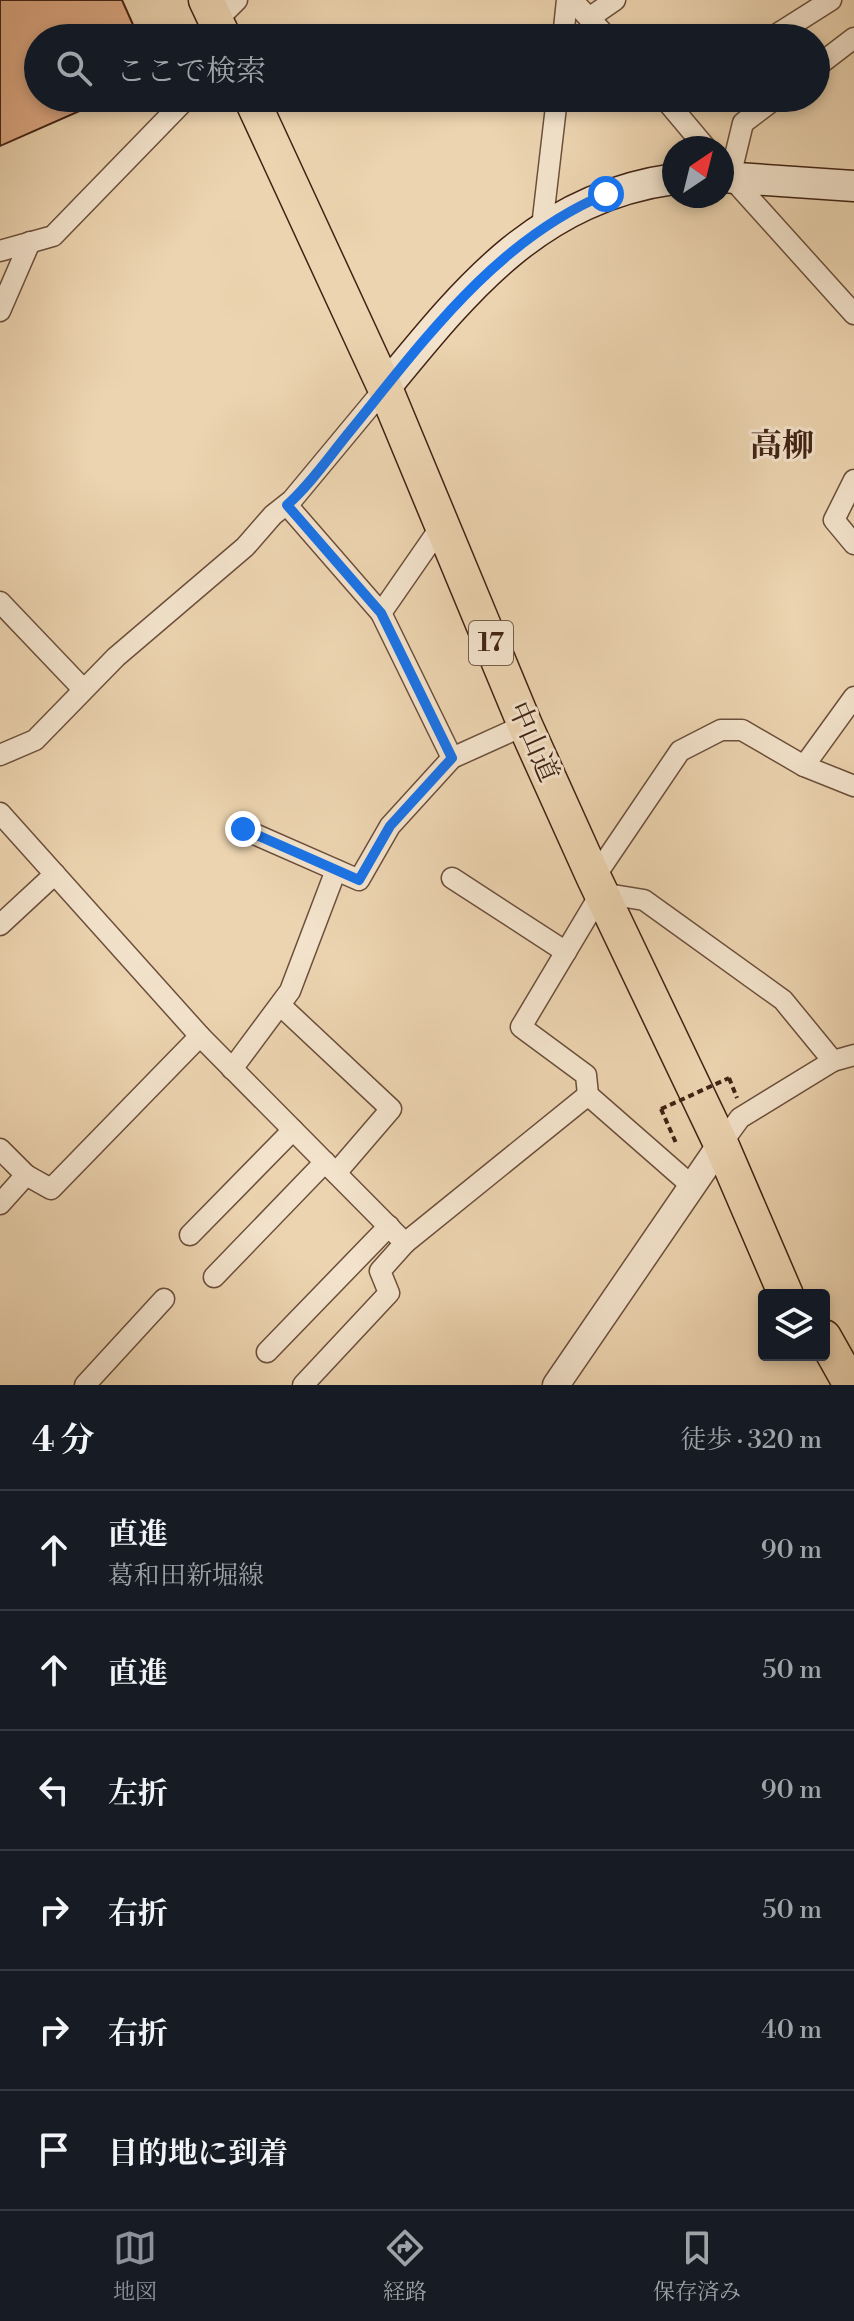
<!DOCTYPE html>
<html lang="ja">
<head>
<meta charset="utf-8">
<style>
	:root { --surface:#171b24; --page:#242831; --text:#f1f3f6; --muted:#9ea1a6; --line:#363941; --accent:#8c9099 }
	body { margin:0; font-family:"Libre Bodoni","Noto Serif JP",serif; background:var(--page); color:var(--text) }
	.controls { position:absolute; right:24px; bottom:24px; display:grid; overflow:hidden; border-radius:8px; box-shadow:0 4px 12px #0003 }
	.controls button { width:72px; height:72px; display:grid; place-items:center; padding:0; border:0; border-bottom:2px solid var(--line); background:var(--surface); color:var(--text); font:40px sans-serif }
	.compass { position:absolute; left:662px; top:136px; width:72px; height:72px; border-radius:50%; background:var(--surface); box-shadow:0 4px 12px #0003; rotate:35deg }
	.stop { position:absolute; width:24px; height:24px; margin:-18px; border:6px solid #1a73e8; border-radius:50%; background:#fff }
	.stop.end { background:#1a73e8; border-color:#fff; box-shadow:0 2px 8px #0008 }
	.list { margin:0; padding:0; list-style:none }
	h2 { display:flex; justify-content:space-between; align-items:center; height:104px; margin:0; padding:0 32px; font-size:34px }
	h2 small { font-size:26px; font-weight:400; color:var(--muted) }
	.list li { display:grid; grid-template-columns:52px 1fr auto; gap:24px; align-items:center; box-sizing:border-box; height:120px; padding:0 32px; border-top:2px solid var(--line) }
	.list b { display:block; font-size:30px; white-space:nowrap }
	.list p { margin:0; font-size:26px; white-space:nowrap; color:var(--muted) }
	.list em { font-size:26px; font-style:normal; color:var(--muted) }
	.icon { flex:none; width:44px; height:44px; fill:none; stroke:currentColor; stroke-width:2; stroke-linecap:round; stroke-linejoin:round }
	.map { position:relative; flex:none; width:854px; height:1385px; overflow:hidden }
	.search { position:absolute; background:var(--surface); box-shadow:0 4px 12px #0003; left:24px; right:24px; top:24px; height:88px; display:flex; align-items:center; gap:20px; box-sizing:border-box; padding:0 28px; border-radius:44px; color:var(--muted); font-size:30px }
	.sheet { height:824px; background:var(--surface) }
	nav { display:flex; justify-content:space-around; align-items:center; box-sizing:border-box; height:112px; border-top:2px solid var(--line); background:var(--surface); font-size:22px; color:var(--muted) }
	nav a { display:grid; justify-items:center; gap:4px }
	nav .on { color:var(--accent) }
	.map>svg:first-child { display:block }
	.building { fill:#dca883; stroke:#412314; stroke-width:2 }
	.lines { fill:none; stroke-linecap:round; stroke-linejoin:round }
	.minor-casing { stroke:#6c4f3b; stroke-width:23 }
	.tertiary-casing { stroke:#6c4f3b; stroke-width:29 }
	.secondary-casing { stroke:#412314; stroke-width:33 }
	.trunk-casing { stroke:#412314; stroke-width:37 }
	.path { stroke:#412314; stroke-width:4; stroke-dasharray:6 4; stroke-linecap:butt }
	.minor { stroke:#f3e3cc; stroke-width:20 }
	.tertiary { stroke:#f3e3cc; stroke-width:26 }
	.secondary { stroke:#f3e3cc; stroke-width:30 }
	.trunk { stroke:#ecd4b0; stroke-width:34 }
	.path-bridge { stroke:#412314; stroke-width:4; stroke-dasharray:6 4; stroke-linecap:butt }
	.route { stroke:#1a73e8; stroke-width:10 }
	.labels { text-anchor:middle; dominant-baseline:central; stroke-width:6; stroke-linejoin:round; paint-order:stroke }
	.shield { fill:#f3e3cc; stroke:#765d4b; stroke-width:2 }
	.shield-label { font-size:26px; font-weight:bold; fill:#412314 }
	.street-label { font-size:28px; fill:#412314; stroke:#f3e3cc }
	.quarter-label { font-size:32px; font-weight:bold; fill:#412314; stroke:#f3e3cc }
</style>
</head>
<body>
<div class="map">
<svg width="854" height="1385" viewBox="0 0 854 1385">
	<rect width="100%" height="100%" fill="#ecd4b0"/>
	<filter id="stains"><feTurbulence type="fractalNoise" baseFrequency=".0025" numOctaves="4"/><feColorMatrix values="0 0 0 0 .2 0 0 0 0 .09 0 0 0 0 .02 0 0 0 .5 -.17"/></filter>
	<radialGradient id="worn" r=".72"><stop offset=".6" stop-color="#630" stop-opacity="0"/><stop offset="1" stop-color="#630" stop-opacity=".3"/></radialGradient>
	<polygon class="building" points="0,0 122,0 139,38 38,38 38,98 109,98 0,146"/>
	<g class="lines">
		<g class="minor-casing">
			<g id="minor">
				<polyline points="572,0 608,38"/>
				<polyline points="589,18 615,0"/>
				<polyline points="216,21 237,0"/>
				<polyline points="563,38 567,0"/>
				<polyline points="771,38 831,0"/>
				<polyline points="816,67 854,38"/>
				<polyline points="664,98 706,148"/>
				<polyline points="727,173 854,314"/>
				<polyline points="730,177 743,123 776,98"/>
				<polyline points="542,227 557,98"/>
				<polyline points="0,251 53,236 187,98"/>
				<polyline points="0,311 30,242"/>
				<polyline points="854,480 834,520 854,544"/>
				<polyline points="287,505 381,613"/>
				<polyline points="442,525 381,613 452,758"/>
				<polyline points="0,602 83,689"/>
				<polyline points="0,755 35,740 116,657 245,547 273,515 292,500 385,388"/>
				<polyline points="804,766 854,697"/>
				<polyline points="0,813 200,1036 405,1243 588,1095 692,1186"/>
				<polyline points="243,829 359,880 390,826 452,758 525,725"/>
				<polyline points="452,878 566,952"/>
				<polyline points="594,878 680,751 721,730 742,730 804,766 854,786"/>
				<polyline points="0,925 55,874"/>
				<polyline points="280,1005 391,1109 336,1173"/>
				<polyline points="232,1069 290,991 336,870"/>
				<polyline points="588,1095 586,1075 521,1027 601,893 644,900 783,1000 833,1061"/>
				<polyline points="721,1144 740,1118 833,1061 854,1055"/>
				<polyline points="0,1149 26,1175"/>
				<polyline points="0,1204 26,1175 51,1189 200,1036"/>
				<polyline points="190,1235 293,1130"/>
				<polyline points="214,1277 325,1162"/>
				<polyline points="267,1352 389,1226"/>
				<polyline points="85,1385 164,1299"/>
				<polyline points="303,1385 389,1293 380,1271 405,1243"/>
			</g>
		</g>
		<g class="tertiary-casing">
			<polyline id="tertiary" points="556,1385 721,1144"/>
		</g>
		<g class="secondary-casing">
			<g id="secondary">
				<polyline points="722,177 854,186"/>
				<path d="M385,388C467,288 538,198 674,179"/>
			</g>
		</g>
		<g class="trunk-casing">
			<g id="trunk">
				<polyline points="206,0 224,38"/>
				<polyline points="251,98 385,388 525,725 594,878 721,1144 786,1295"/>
				<polyline points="824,1337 851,1385"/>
			</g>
		</g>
		<g class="path">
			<polyline points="729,1078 737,1098"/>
			<polyline points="661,1109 676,1143"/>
		</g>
		<use href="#minor" class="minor"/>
		<use href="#tertiary" class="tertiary"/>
		<use href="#secondary" class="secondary"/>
		<use href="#trunk" class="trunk"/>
		<polyline class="path-bridge" points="661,1109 729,1078"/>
	</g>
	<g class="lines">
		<path class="route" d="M243,829L359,880L390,826L452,758L381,613L287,505C311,484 331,454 351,430C424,340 496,240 606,194"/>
	</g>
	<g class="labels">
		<rect class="shield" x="469" y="621" width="44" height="44" rx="6"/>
		<g class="shield-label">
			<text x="491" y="643">17</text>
		</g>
		<g class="street-label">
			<text transform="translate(533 742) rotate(66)">中山道</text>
		</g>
		<g class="quarter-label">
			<text x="782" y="446">高柳</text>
		</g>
	</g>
	<rect width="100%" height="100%" filter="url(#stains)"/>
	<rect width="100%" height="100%" fill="url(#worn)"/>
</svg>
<div class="controls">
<button><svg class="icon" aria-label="layers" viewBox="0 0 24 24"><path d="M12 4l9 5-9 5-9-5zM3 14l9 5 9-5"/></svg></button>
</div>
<svg class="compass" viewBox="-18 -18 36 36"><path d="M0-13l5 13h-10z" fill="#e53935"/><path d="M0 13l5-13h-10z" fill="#9ea1a6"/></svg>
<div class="stop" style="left:606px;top:194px"></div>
<div class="stop end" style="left:243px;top:829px"></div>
<div class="search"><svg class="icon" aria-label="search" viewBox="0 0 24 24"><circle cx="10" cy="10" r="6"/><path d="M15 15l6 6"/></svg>ここで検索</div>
</div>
<section class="sheet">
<h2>4 分<small>徒歩 · 320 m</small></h2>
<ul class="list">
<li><svg class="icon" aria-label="ahead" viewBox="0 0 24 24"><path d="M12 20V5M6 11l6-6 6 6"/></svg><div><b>直進</b><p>葛和田新堀線</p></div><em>90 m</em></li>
<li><svg class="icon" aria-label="ahead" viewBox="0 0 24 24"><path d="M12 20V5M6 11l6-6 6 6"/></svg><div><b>直進</b></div><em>50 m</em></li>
<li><svg class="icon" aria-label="left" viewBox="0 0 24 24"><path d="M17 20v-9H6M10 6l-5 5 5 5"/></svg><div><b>左折</b></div><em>90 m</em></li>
<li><svg class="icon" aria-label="right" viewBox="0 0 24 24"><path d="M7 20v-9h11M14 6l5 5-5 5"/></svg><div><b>右折</b></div><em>50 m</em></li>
<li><svg class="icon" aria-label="right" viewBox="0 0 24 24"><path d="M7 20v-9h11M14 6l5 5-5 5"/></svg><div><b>右折</b></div><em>40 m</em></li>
<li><svg class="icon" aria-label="arrive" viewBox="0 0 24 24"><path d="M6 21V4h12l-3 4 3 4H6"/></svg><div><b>目的地に到着</b></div></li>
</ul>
</section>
<nav>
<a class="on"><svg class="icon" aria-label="map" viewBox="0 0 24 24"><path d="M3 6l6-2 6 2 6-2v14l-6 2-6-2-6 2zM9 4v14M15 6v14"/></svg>地図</a>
<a><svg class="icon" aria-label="directions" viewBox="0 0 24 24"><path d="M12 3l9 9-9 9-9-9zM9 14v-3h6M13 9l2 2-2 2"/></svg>経路</a>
<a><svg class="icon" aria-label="saved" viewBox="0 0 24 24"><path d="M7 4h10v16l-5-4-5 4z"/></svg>保存済み</a>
</nav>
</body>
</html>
